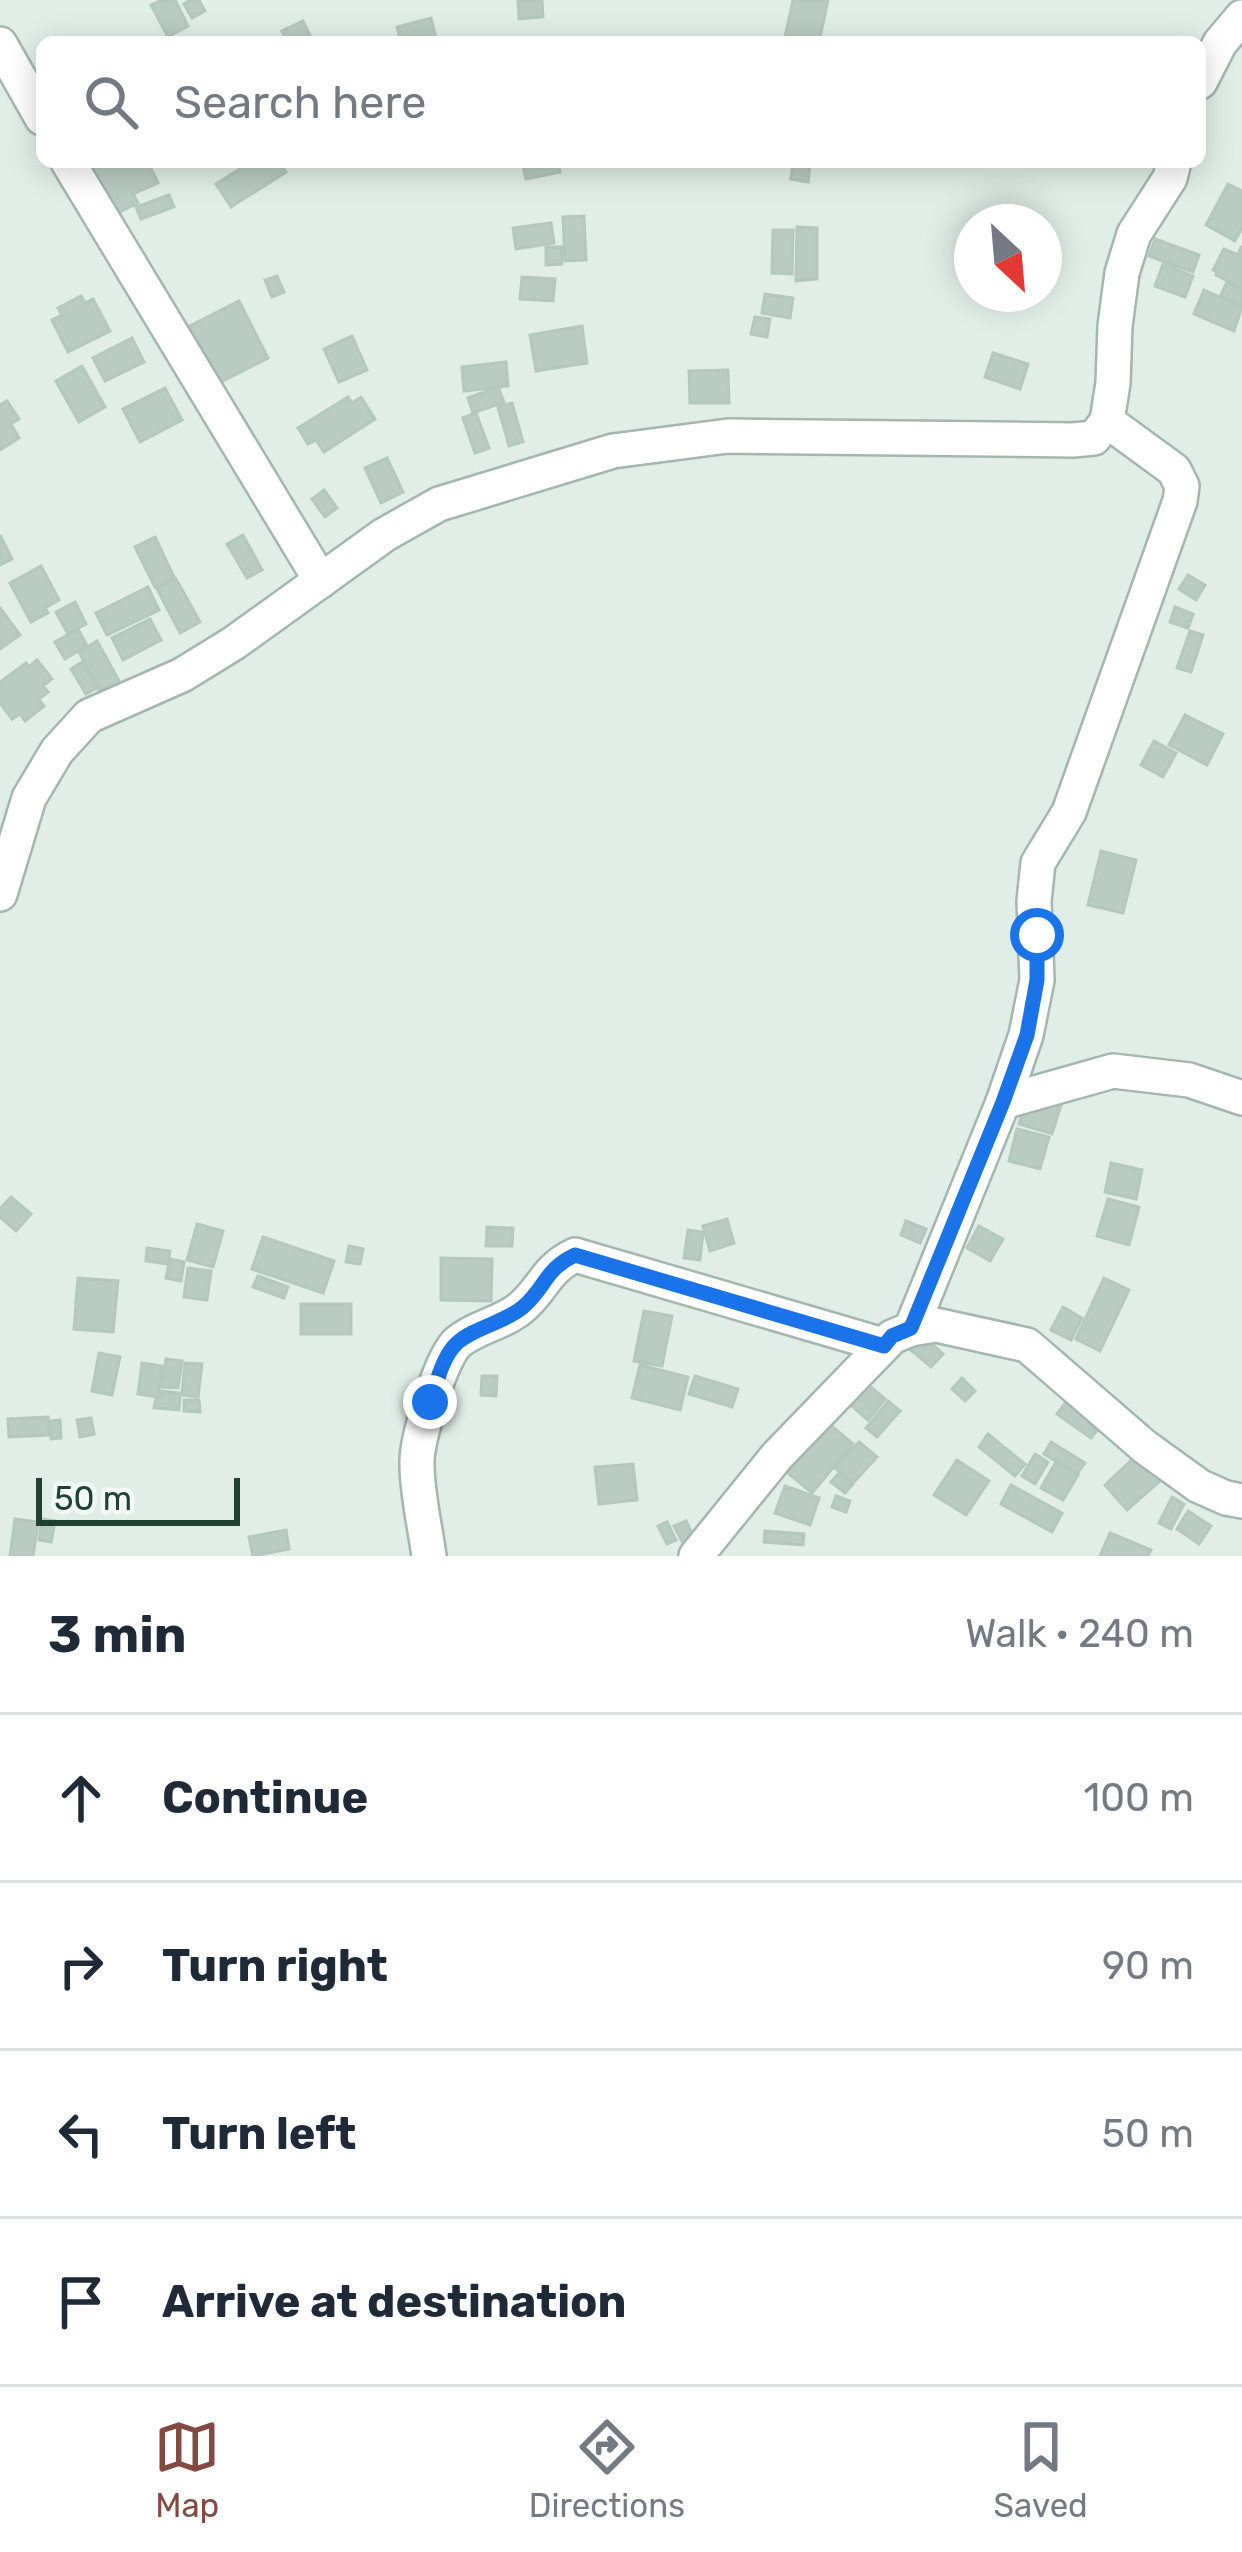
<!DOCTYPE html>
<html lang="en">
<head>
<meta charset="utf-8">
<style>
	:root { --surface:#fff; --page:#f6f6f7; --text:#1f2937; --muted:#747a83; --line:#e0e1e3; --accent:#844a41 }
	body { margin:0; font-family:Rubik,sans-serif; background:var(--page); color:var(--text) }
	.compass { position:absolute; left:954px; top:204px; width:108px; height:108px; border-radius:50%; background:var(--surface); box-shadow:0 6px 30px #0003; rotate:154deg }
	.scale { position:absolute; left:36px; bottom:30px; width:204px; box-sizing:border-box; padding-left:12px; border:6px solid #1f4136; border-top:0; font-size:33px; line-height:42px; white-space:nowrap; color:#1f4136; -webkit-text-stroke:9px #f3faf6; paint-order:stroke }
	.stop { position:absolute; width:36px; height:36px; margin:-27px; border:9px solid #1a73e8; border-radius:50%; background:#fff }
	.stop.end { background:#1a73e8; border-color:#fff; box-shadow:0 3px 12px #0008 }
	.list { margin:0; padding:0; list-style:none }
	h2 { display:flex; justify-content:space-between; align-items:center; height:156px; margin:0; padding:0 48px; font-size:51px }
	h2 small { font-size:39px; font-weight:400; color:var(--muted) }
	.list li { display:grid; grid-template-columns:78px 1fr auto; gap:36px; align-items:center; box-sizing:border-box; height:168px; padding:0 48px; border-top:3px solid var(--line) }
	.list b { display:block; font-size:45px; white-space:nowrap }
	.list em { font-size:39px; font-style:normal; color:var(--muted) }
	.icon { flex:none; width:66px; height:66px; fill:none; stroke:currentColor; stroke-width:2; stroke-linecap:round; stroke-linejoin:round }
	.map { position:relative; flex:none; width:1242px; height:1556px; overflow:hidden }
	.search { position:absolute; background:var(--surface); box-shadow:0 6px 30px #0003; left:36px; right:36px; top:36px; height:132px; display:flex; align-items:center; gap:30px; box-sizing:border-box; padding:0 42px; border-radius:18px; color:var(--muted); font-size:45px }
	.sheet { height:828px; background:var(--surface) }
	nav { display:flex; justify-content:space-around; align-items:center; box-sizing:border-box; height:168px; border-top:3px solid var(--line); background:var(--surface); font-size:33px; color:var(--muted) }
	nav a { display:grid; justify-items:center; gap:6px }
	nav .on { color:var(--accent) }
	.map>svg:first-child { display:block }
	.building { fill:#b9ccc3; stroke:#b3c8bf; stroke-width:3 }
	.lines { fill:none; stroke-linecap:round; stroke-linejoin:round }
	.minor-casing { stroke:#a3b7af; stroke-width:38 }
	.minor { stroke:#fff; stroke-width:33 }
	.route { stroke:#1a73e8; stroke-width:15 }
</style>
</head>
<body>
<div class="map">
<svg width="1242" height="1556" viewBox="0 0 1242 1556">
	<rect width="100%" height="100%" fill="#e1eee8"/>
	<g class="building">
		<polygon points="162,0 175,0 188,26 168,37 151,5"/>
		<polygon points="190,0 199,0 205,11 192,18 184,4"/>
		<polygon points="518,0 542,0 543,17 519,19"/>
		<polygon points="793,0 828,0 819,42 784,42"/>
		<polygon points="431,18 437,42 401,42 397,27"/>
		<polygon points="303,21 313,42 287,42 282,31"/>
		<polygon points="90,162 148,162 158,183 133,194 138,203 115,214"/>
		<polygon points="251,162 279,162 286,172 231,207 216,184"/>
		<polygon points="522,162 558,162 560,172 526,179"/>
		<polygon points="793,163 810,165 808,182 791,179"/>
		<polygon points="1228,184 1242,191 1242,228 1235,241 1206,225"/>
		<polygon points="169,195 174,207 141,219 136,207"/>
		<polygon points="584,216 586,260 565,261 563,217"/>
		<polygon points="551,223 554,243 516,249 513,228"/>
		<polygon points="797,227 817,228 817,279 796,281"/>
		<polygon points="773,230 793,230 792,274 772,273"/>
		<polygon points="1155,239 1199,255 1193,272 1149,256"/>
		<polygon points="546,247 562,247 562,264 546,265"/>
		<polygon points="1241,247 1242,247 1242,288 1216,275 1217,272 1213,270 1224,249 1238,255"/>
		<polygon points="1163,264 1193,276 1185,297 1155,286"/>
		<polygon points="277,276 284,292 272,297 265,280"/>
		<polygon points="522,277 555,279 553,301 520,299"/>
		<polygon points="1227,282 1242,289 1242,307 1220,297"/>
		<polygon points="1204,290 1242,307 1234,331 1194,314"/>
		<polygon points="765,294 793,298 790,318 762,313"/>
		<polygon points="81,296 85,303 93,299 110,331 68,352 52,320 62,315 58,308"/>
		<polygon points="239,301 268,358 211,387 182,330"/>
		<polygon points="755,317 770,319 767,337 751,334"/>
		<polygon points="582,326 587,363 536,371 530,335"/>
		<polygon points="352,336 367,370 339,382 324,349"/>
		<polygon points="132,338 144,362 105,381 93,358"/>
		<polygon points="993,353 1028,364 1020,389 985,377"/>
		<polygon points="506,362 508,386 464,391 462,367"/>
		<polygon points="82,366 105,407 79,422 56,381"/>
		<polygon points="728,370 729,403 690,403 689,371"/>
		<polygon points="498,387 504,402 473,413 468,398"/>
		<polygon points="165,388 182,420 140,442 123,409"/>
		<polygon points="348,397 352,403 361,397 375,419 324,452 316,440 308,444 298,428"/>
		<polygon points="7,401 19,419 11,424 19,438 0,450 0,405"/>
		<polygon points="512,403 523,442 509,446 498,407"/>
		<polygon points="476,413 489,448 475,453 463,418"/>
		<polygon points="387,458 403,492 381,503 365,468"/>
		<polygon points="324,490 337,508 325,517 312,499"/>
		<polygon points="0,535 12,559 0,565"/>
		<polygon points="243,535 262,570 247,578 227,544"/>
		<polygon points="155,537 174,577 155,587 135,547"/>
		<polygon points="41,566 59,600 45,608 48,613 31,622 10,583"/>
		<polygon points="1188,575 1205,585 1196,600 1179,589"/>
		<polygon points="176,579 200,622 180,633 157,589"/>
		<polygon points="148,587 159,610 107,635 96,613"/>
		<polygon points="75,602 86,624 68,634 56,612"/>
		<polygon points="1175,607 1193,614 1188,628 1170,622"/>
		<polygon points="0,608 20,635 0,649"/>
		<polygon points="150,619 161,640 123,660 112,638"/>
		<polygon points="78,629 87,646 65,659 55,642"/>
		<polygon points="1190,631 1203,635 1191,672 1177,668"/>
		<polygon points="97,641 119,681 100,691 79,652"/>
		<polygon points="37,660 52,679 43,686 48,692 39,699 44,706 25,721 20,714 12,719 0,703 0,682 26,663 29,667"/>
		<polygon points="82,662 97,688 86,694 71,669"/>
		<polygon points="1185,715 1223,734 1207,765 1169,745"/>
		<polygon points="1154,741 1176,753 1163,777 1141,765"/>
		<polygon points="1101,851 1136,860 1123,913 1088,905"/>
		<polygon points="1028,1096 1061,1105 1052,1134 1019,1124"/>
		<polygon points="1017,1129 1049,1137 1040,1169 1009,1161"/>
		<polygon points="1111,1163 1142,1170 1136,1199 1105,1192"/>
		<polygon points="11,1197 31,1214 16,1231 0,1217 0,1209"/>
		<polygon points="1108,1199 1139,1207 1129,1245 1097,1236"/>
		<polygon points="727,1219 734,1243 710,1251 703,1226"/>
		<polygon points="906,1221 926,1229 920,1243 901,1235"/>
		<polygon points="197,1224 223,1231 213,1267 187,1260"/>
		<polygon points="979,1226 1003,1239 990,1261 967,1248"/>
		<polygon points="487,1227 513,1228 512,1246 486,1246"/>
		<polygon points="688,1230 703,1232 700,1260 684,1258"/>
		<polygon points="263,1237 334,1261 323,1293 252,1269"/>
		<polygon points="349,1246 363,1249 360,1264 346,1262"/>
		<polygon points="147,1248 170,1251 168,1264 146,1261"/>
		<polygon points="441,1258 492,1259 491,1301 441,1300"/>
		<polygon points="170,1259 184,1262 181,1281 166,1278"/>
		<polygon points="188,1268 211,1271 207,1300 184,1297"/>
		<polygon points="258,1276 288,1287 284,1298 253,1287"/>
		<polygon points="78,1278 118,1281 113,1332 74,1329"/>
		<polygon points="1104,1278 1129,1290 1100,1351 1076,1339"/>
		<rect x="301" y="1304" width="50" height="30"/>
		<polygon points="1063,1307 1082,1318 1071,1340 1051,1330"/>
		<polygon points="644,1311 672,1316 662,1366 634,1361"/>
		<polygon points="918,1331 943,1354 931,1367 905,1345"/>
		<polygon points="99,1353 120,1357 112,1395 92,1391"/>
		<polygon points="166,1359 182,1361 178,1388 162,1387"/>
		<polygon points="142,1363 162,1366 158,1397 138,1394"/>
		<polygon points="185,1363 202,1364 198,1397 182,1395"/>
		<polygon points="640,1365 688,1377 680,1410 632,1398"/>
		<polygon points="482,1376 497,1376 496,1396 481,1395"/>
		<polygon points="695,1376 738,1389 732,1407 689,1394"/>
		<polygon points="962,1378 975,1391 965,1401 952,1389"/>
		<polygon points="861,1379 885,1399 868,1420 844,1399"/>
		<polygon points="161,1391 180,1393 179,1410 154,1408 156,1397 160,1397"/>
		<polygon points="1069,1398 1103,1423 1091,1438 1057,1414"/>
		<polygon points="184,1400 199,1400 200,1412 184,1411"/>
		<polygon points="888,1401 900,1411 877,1437 866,1428"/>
		<polygon points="48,1417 49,1435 9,1437 8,1419"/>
		<polygon points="91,1418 94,1434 80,1437 77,1420"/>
		<polygon points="823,1419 853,1444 812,1493 782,1468"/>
		<polygon points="60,1420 61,1438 51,1439 50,1421"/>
		<polygon points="988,1434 1025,1464 1015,1476 979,1447"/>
		<polygon points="859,1442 877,1457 853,1483 835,1468"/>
		<polygon points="1051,1442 1085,1463 1077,1474 1044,1454"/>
		<polygon points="1035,1454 1048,1462 1035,1484 1022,1476"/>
		<polygon points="1138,1454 1161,1480 1127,1510 1105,1485"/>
		<polygon points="957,1460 989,1481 966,1515 934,1495"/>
		<polygon points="1056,1462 1078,1475 1063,1500 1041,1488"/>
		<polygon points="633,1464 637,1500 599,1504 595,1467"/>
		<polygon points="839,1473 853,1484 845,1493 831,1482"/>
		<polygon points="1011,1485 1062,1513 1052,1532 1001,1504"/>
		<polygon points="785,1486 819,1498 810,1525 775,1513"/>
		<polygon points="836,1496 850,1501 846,1512 832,1507"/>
		<polygon points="1172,1497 1184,1504 1171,1529 1159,1523"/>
		<polygon points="1188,1511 1211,1526 1199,1544 1177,1529"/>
		<polygon points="15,1519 38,1522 33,1556 10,1556"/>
		<polygon points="42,1519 55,1521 51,1542 39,1540"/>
		<polygon points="686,1521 697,1543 686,1549 674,1526"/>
		<polygon points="667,1522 676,1540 667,1544 658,1526"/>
		<polygon points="286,1530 289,1549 253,1556 249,1537"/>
		<polygon points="765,1531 804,1534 803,1545 764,1542"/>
		<polygon points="1110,1533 1151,1550 1148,1556 1100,1556"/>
	</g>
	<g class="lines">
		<g class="minor-casing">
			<g id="minor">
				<polyline points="0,44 42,118"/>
				<polyline points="1200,82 1220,43 1242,17"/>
				<polyline points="68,162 321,581"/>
				<polyline points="0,894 29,798 57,751 89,716 182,675 234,643 384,535 439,504 613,451 728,436 1073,440 1094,438 1107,421 1113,383 1115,326 1122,273 1134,234 1170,178 1174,162"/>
				<polyline points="1003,1102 1113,1071 1189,1080 1242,1098"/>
				<polyline points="911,1329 1003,1102 1026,1035 1037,980 1034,901 1038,863 1069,812 1180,501 1182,486 1174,470 1107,421"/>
				<path d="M429,1556C425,1526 417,1494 417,1464C416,1441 441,1356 458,1342C477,1326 505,1323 523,1306C545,1286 546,1269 575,1255L883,1345"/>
				<polyline points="696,1556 777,1456 892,1337 911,1329 936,1325 1027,1345 1145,1447 1199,1486 1226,1498 1242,1501"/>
			</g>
		</g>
		<use href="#minor" class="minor"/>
	</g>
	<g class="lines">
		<path class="route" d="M430,1402C437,1383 442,1357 457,1343C475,1327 504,1323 523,1307C547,1286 544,1270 575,1255L884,1346L892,1336L911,1328L1003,1102L1027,1035L1037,980V935"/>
	</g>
</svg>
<svg class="compass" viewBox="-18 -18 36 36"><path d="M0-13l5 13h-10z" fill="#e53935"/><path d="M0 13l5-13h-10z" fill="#747a83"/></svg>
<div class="scale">50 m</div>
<div class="stop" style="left:1037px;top:935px"></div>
<div class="stop end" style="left:430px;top:1402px"></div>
<div class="search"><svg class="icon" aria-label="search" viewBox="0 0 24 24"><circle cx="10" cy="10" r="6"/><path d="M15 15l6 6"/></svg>Search here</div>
</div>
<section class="sheet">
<h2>3 min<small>Walk · 240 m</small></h2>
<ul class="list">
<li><svg class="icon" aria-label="ahead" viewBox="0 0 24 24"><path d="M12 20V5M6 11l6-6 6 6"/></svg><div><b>Continue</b></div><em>100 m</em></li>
<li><svg class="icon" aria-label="right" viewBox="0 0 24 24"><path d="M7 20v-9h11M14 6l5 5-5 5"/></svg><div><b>Turn right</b></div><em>90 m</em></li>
<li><svg class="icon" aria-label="left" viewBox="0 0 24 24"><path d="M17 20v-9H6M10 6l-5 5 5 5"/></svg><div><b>Turn left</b></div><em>50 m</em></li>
<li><svg class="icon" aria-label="arrive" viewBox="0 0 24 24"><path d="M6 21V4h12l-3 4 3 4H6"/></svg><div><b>Arrive at destination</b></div></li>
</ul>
</section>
<nav>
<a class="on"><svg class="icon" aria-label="map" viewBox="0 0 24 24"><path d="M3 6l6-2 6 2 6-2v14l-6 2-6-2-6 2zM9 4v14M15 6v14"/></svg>Map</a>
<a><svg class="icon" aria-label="directions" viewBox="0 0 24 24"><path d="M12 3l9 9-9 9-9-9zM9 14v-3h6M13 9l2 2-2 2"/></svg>Directions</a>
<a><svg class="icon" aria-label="saved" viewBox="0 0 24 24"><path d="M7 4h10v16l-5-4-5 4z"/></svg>Saved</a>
</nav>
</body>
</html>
